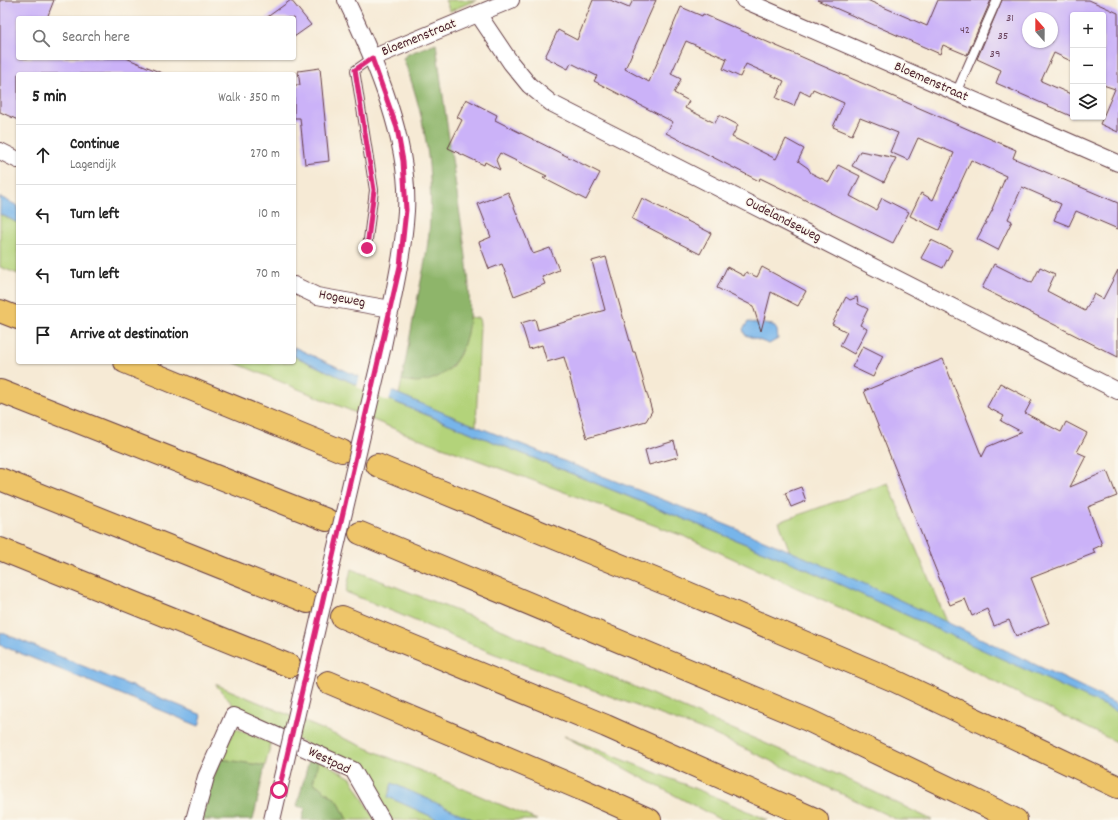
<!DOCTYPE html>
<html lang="en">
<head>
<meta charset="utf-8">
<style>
	:root { --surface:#fff; --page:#f6f6f6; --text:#222; --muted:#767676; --line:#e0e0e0 }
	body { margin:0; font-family:Dekko,sans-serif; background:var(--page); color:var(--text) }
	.controls { position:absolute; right:12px; top:12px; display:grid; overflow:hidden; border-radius:4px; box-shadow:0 1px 3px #0004 }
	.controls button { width:36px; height:36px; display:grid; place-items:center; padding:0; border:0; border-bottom:1px solid var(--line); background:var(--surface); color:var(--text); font:20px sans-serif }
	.compass { position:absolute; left:1022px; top:12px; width:36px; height:36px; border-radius:50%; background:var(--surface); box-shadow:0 1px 3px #0004; rotate:339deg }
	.stop { position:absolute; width:12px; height:12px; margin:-9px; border:3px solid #db2777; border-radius:50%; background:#fff }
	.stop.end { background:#db2777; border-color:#fff; box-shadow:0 1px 4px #0008 }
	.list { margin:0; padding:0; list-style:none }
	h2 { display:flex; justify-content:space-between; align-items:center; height:52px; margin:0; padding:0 16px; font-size:17px }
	h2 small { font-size:13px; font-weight:400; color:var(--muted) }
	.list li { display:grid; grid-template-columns:26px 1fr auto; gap:12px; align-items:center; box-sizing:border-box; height:60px; padding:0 16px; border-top:1px solid var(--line) }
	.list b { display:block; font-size:15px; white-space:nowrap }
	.list p { margin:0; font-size:13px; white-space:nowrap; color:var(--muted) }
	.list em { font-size:13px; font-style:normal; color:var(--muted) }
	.icon { flex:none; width:22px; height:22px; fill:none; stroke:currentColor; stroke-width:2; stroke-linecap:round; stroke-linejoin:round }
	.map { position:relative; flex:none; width:1118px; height:820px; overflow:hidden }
	.search { position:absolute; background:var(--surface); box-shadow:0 1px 3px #0004; left:16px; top:16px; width:280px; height:44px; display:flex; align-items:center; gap:10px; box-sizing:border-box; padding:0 14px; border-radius:4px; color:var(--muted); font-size:15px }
	.panel { position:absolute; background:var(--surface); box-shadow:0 1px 3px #0004; left:16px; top:72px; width:280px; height:292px; border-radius:4px }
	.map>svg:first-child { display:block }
	.green { fill:#b3d37a; stroke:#7e7952 }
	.forest { fill:#8eb56a; stroke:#6c6a4a }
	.water { fill:#77b5ea; stroke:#606a8a }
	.pier { fill:#f6ead5 }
	.building { fill:#cbb2f8; fill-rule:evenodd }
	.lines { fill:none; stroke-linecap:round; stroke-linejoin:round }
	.lane-casing { stroke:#643d44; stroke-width:10 }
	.street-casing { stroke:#643d44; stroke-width:18 }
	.highway-casing { stroke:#643d44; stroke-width:24 }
	.lane { stroke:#fff; stroke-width:8 }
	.street { stroke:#fff; stroke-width:16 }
	.highway { stroke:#eec569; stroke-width:22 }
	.street-bridge-casing { stroke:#643d44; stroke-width:18; stroke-linecap:butt }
	.street-bridge { stroke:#fff; stroke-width:16 }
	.route { stroke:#db2777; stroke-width:5 }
	.labels { text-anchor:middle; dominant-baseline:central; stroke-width:3; stroke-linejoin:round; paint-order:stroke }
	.number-label { font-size:12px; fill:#6a445e }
	.street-label { font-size:14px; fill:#4a1f2b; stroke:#fbf7ec }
</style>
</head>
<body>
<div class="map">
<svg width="1118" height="820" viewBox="0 0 1118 820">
	<rect width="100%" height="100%" fill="#fbf7ec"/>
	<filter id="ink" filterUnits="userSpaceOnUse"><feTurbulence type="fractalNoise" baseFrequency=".025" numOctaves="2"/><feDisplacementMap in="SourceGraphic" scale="8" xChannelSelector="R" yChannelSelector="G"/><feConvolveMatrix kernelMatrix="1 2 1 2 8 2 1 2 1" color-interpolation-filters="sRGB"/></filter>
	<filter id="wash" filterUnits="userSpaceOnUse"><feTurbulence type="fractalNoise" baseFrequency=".012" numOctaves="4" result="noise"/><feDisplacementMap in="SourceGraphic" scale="16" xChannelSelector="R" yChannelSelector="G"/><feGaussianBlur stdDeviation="0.9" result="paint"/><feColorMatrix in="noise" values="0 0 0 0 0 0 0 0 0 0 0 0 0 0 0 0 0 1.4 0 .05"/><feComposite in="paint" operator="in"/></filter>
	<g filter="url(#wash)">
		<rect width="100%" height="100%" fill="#f6ead5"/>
		<g class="green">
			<polygon points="445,0 476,0 450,11"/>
			<polygon points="0,214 18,223 18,274 0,267"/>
			<polygon points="469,317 479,318 480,324 476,426 399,395 402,380 428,380 451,368 460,354 467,331"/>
			<polygon points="294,356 390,400 795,564 1097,701 1118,712 1118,743 915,642 686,537 407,434 233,362 294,362"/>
			<polygon points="888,483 948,624 790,552 779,522"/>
			<polygon points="351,569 482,621 841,776 932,820 898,820 713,734 495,654 346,592"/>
			<polygon points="215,684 537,820 391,820 382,804 377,788 363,770 256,720 233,705"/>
			<polygon points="235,728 271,743 265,766 221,759"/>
			<polygon points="564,736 706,793 768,820 721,820"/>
			<polygon points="311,755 351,778 375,820 347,820 338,801 313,782 318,763"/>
		</g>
		<g class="forest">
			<path d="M436,43C443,100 452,157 460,215C465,249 474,299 467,333C460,365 438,389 402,380C407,352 412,324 418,296C423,271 429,245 430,218C433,163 423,109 403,58L408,54Z"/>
			<polygon points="310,756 318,763 313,782 338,801 347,820 302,820 305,808 297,806"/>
			<polygon points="221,759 265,766 253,820 202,820 209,785"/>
		</g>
		<g class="water">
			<polygon points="0,197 18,206 18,223 0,214"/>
			<polygon points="748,322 773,325 777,330 778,339 769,344 745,335 743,329"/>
			<path d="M294,347C456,424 625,482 790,551C894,595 995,646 1097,694L1118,705V712L795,564L390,400L294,356Z"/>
			<polygon points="0,632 202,715 199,726 0,645"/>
			<polygon points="392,783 474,820 439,820 388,797"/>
		</g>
		<polygon class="pier" points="360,375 392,389 389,402 357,387"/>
		<g id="blocks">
			<g class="building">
				<polygon points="0,0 54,0 47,18 18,18 18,58 126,58 164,74 18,74 18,120 0,112"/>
				<polygon points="291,0 311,25 294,37 294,18 266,18"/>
				<polygon points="593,0 610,0 629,8 633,0 656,0 625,69 649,82 681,7 702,16 703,14 719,21 1016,150 1013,158 1118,203 1118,229 1076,211 1069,226 1054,220 1061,204 1022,187 1008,219 1012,221 998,250 977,239 993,209 992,209 1006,176 971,160 939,230 910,216 921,193 933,200 954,153 918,138 908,160 890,152 898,133 860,118 852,135 833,127 844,103 813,89 810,96 800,91 794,106 776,98 784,81 746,64 740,77 723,69 727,59 686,41 671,74 681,79 674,93 689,101 685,108 715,123 719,115 738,125 732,137 776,159 786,139 804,149 798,161 808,168 811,173 829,182 838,165 860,176 850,196 876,210 882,198 909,212 893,243 760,178 759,181 666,133 673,122 594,81 597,76 571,63 568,69 545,57 558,30 577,40"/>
				<polygon points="817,0 867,0 927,26 938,0 991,0 967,55 943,45 940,54"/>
				<path d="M1002,0H1089L1118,13V132L1100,124L1115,89L1103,85V15H1073V62L1054,53L1041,81L1073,95V117L996,83L1001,70L977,59ZM1028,18H1052V42H1028Z"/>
				<polygon points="320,68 329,161 305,164 300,118 294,118 294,85 300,85 298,71"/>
				<polygon points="466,99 497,115 495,120 600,173 586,200 543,178 547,176 500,153 496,160 500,170 485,162 484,165 448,148 462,120 457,117"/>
				<polygon points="860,151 896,158 884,182 852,166"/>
				<polygon points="508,192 533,254 550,248 559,270 542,277 545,284 514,296 502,264 489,269 479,242 491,237 478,204"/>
				<polygon points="642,198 711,233 700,254 632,219"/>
				<polygon points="931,240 952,250 943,268 921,258"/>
				<polygon points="606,257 633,352 635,352 652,411 646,421 587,438 564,357 547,362 542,345 529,349 521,323 535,319 538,330 605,310 592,261"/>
				<polygon points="994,264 1032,283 1040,267 1055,274 1047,291 1085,311 1094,294 1103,299 1118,270 1118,357 982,288"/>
				<polygon points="727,267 744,276 746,272 757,277 762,267 806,291 798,306 771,292 761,331 753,306 717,288"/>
				<polygon points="846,297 850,300 857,297 858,304 868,309 860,325 867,329 854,354 840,346 847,332 832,324"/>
				<polygon points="863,346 883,356 873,377 852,367"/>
				<polygon points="943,359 982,457 987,447 1022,432 1001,421 1004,416 987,407 1000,383 1032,400 1025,413 1061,432 1066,422 1087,433 1077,452 1086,456 1070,487 1107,471 1117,496 1088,507 1102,545 1093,549 1095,553 1031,578 1049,623 1016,636 1009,620 994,626 987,609 972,616 965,599 950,605 864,391"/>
				<polygon points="674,441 678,457 649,465 645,450"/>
				<polygon points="801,487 806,501 791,507 785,493"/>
			</g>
		</g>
	</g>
	<g filter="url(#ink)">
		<use href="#blocks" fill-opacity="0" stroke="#643d44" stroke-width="1"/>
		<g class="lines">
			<g class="lane-casing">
				<g id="lane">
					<polyline points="956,93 997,0"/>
					<polyline points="367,248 374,190 355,70 372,58"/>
				</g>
			</g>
			<g class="street-casing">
				<g id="street">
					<path d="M346,0C376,62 410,142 406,211C403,257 392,301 383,346"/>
					<polyline points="744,0 1118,163"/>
					<polyline points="478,14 511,63 529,85 551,103 1118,391"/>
					<polyline points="372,58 511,0"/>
					<polyline points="0,151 18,160"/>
					<polyline points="294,285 317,296 391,309"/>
					<polyline points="194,820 206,777 233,716 353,770 382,820"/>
					<polyline points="272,820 279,790"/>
				</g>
			</g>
			<g class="highway-casing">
				<g id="highway">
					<polyline points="0,311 18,318"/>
					<polyline points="125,362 342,451"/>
					<polyline points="0,391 327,520"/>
					<polyline points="377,465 669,585 893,680 1118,787"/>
					<polyline points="0,479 308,602"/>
					<polyline points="360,533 808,720 1016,820"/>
					<polyline points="0,549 290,666"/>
					<polyline points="342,617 606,726 817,820"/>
					<polyline points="328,682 581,789 650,820"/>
				</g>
			</g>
			<use href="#lane" class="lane"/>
			<use href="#street" class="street"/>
			<use href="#highway" class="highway"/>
			<g class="street-bridge-casing">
				<polyline id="street-bridge" points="279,790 383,346"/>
			</g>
			<use href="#street-bridge" class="street-bridge"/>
		</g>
	</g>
	<g class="lines" filter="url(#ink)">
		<polyline class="route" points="279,790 400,266 406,210 403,161 397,128 372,58 355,70 374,190 367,248"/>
	</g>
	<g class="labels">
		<g class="number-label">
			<text x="1010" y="18">31</text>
			<text x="965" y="30">42</text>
			<text x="1003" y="36">35</text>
			<text x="995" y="54">39</text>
		</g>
		<g class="street-label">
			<text transform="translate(419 38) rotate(-22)">Bloemenstraat</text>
			<text transform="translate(931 82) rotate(24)">Bloemenstraat</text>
			<text transform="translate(783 220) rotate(27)">Oudelandseweg</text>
			<text transform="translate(342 299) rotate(11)">Hogeweg</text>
			<text transform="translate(329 761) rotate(26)">Westpad</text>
		</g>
	</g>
</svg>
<div class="controls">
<button>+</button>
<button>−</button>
<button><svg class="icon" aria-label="layers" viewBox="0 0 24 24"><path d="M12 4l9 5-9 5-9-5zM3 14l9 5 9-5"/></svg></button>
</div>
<svg class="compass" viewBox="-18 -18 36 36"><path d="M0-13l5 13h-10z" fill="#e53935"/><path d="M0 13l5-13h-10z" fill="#767676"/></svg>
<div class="stop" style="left:279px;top:790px"></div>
<div class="stop end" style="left:367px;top:248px"></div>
<div class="search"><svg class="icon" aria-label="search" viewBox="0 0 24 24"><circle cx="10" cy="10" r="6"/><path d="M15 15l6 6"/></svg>Search here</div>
<section class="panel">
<h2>5 min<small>Walk · 350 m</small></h2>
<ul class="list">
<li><svg class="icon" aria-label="ahead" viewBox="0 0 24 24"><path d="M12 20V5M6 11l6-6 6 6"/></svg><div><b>Continue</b><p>Lagendijk</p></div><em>270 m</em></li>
<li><svg class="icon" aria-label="left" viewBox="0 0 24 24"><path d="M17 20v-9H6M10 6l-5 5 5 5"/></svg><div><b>Turn left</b></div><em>10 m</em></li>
<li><svg class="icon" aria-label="left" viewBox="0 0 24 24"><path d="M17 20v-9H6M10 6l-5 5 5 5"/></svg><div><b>Turn left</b></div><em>70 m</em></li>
<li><svg class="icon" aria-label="arrive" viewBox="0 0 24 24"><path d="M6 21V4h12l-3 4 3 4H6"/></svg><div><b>Arrive at destination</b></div></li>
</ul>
</section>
</div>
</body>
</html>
